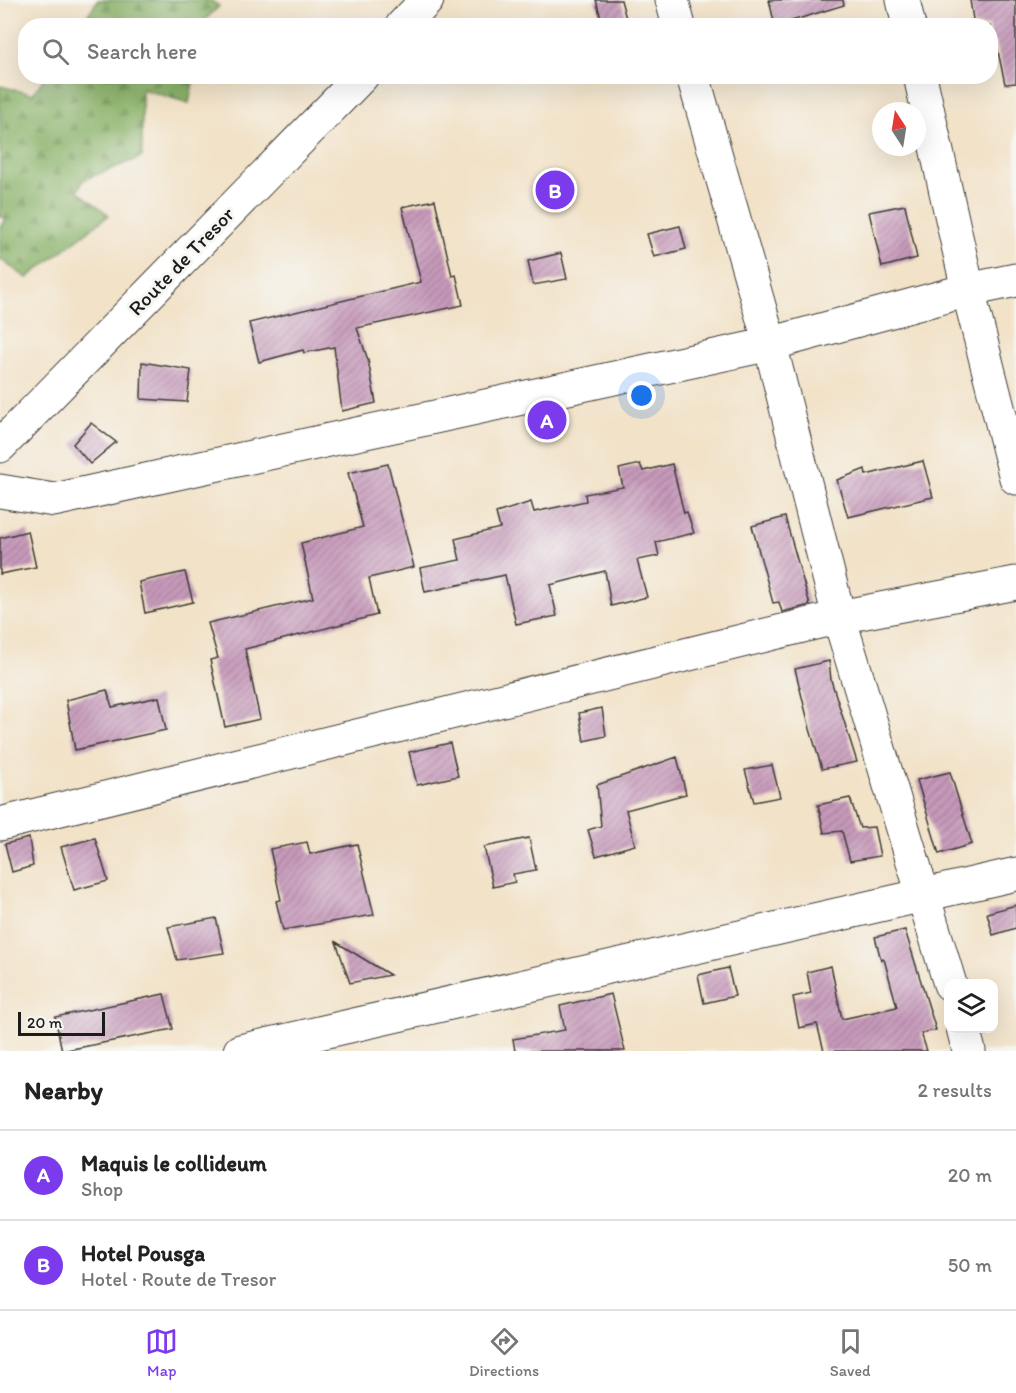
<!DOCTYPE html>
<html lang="en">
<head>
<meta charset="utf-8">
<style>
	:root { --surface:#fff; --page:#f6f6f6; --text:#222; --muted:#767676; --line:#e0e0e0; --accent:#7c3aed }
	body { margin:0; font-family:Itim,sans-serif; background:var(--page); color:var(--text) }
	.controls { position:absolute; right:18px; bottom:18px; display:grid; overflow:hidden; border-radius:12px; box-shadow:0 6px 24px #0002 }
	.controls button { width:54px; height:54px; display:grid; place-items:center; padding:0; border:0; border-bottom:2px solid var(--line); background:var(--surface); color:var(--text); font:30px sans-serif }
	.compass { position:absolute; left:872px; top:102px; width:54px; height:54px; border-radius:50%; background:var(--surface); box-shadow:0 6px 24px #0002; rotate:348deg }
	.scale { position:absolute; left:18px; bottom:15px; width:87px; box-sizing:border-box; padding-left:6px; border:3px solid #1c1c1c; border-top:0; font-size:16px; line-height:21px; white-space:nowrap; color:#1c1c1c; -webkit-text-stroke:4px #f6f6f2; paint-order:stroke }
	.you { position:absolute; left:642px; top:396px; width:21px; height:21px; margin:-15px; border:4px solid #fff; border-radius:50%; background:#1a73e8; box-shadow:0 0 0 9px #1a73e833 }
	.badge { display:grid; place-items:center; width:39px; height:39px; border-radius:50%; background:var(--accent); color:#fff; font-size:20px; font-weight:700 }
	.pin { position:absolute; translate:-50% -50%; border:3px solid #fff; box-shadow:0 2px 6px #0006 }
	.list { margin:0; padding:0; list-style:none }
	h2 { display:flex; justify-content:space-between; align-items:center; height:78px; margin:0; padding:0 24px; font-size:26px }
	h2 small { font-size:20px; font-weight:400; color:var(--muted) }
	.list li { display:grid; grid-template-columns:39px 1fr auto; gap:18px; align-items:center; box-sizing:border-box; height:90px; padding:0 24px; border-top:2px solid var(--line) }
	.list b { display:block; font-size:22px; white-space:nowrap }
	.list p { margin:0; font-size:20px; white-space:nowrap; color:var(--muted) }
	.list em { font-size:20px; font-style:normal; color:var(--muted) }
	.icon { flex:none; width:33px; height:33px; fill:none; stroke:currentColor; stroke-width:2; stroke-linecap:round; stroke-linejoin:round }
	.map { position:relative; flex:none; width:1016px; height:1051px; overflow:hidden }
	.search { position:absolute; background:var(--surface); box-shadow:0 6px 24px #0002; left:18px; right:18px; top:18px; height:66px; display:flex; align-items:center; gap:15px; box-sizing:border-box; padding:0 21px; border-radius:24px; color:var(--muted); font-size:22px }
	.sheet { height:258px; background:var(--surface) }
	nav { display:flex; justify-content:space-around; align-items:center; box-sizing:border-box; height:84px; border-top:2px solid var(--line); background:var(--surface); font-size:16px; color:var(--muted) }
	nav a { display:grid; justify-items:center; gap:3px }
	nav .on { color:var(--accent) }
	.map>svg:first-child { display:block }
	.forest { fill:url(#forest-firs); stroke:#536742; stroke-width:1.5 }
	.building { fill:url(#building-hatch) }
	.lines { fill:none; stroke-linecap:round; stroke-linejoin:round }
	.minor-casing { stroke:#3c3a36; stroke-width:35 }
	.minor { stroke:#fff; stroke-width:33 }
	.labels { text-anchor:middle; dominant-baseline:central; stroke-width:6; stroke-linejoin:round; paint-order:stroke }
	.street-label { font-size:21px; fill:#1c1c1c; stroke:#f6f6f2 }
</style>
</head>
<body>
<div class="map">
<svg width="1016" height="1051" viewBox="0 0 1016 1051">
	<defs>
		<pattern id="forest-firs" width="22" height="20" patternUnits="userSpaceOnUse" patternTransform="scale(1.5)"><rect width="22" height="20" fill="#8ab269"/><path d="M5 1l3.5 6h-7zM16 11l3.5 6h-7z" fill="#76985a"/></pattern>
		<pattern id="building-hatch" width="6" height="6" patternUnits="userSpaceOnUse" patternTransform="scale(1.5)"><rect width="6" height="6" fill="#c79abb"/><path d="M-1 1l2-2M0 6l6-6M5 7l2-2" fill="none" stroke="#a17d97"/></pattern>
	</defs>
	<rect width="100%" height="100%" fill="#f6f6f2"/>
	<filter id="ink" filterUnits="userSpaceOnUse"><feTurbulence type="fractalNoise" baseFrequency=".0167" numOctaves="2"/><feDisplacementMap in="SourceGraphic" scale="12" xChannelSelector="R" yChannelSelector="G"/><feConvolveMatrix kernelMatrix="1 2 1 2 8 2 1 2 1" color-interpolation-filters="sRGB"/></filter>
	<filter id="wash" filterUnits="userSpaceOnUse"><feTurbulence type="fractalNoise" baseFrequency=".008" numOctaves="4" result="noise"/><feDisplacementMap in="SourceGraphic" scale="24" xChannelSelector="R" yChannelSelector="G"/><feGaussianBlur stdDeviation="1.35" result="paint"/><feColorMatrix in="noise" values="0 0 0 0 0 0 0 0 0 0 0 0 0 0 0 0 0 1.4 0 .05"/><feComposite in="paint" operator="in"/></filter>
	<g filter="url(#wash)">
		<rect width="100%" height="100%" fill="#f2e2c8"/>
		<g class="forest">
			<polygon points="98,0 210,0 219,6 200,25 81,25"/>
			<polygon points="45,77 194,77 189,103 142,89 142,157 83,180 78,191 109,215 27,278 0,259 0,227 6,218 0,216 0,86 33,94"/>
		</g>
		<g id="blocks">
			<g class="building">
				<polygon points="596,0 621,0 628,26 603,26"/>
				<polygon points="769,0 843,0 844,5 775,26"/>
				<polygon points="970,0 1016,0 1016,83 1005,84 996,42 990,43 990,26 974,26"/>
				<polygon points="435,200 452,276 456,275 463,305 357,328 368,360 376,403 342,411 334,347 304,353 303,350 259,362 249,323 421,282 402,207"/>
				<polygon points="905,205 917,258 882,267 869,212"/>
				<polygon points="680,226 686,249 654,257 647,234"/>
				<polygon points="561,253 567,279 533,285 528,261"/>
				<polygon points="142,362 191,370 187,402 141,399"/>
				<polygon points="91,423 116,442 90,464 73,444"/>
				<polygon points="923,461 933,497 848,517 837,480 865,469 866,475"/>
				<polygon points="388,464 414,567 369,578 377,615 245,649 260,719 225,727 210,660 218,658 208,623 313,598 301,543 363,527 348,473"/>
				<polygon points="640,464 643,471 672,464 684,513 687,512 694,533 656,542 659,556 637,560 647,597 611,606 605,571 550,585 557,616 516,624 505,575 425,592 420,568 460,560 455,539 500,528 496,513 531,502 534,512 586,501 585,494 623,487 619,469"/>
				<polygon points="785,517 810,605 782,612 779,602 773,603 752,526"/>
				<polygon points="28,531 36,567 0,574 0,538"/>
				<polygon points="185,572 193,602 145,613 139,582"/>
				<polygon points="829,661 831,680 857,762 822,769 810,729 795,669"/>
				<polygon points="107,690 112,707 159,697 166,730 75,750 66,700"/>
				<polygon points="602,708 606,736 584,741 579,713"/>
				<polygon points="450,743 458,776 417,785 409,752"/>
				<polygon points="677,757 686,794 626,810 635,845 596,856 588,830 601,826 597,785"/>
				<polygon points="772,765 780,797 754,802 745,770"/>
				<polygon points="950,772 972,844 939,854 917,780"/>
				<polygon points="850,798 860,828 874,827 880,856 850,861 842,831 824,833 818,805"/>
				<polygon points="29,838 33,866 12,872 5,844"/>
				<polygon points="95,838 108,881 74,890 61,847"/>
				<polygon points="529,838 536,870 513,874 515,882 493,887 484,847"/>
				<polygon points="307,842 310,854 357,844 374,915 283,930 276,901 281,900 270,849"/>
				<polygon points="1016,905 1016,928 993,935 987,913"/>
				<polygon points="216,918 224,953 177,960 168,927"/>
				<polygon points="905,930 936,1030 921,1033 927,1051 824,1051 817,1024 799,1028 793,997 811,993 807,972 831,966 842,1019 897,1007 884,959 881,960 875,937"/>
				<polygon points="336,942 390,975 350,983"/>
				<polygon points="728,968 735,996 704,1003 698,975"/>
				<polygon points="164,994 173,1029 62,1051 55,1017"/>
				<polygon points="611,994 625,1051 515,1051 513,1039 565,1030 560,1006"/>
			</g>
		</g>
	</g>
	<g filter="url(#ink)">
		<use href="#blocks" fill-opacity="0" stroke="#3c3a36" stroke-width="1.5"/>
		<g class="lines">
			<g class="minor-casing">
				<g id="minor">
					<polyline points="672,0 679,26"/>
					<polyline points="903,0 909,26"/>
					<polyline points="402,26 427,0"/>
					<polyline points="693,76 770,344 839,617 950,984"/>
					<polyline points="920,76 968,290 1016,478"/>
					<polyline points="0,446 362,76"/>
					<polyline points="0,491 54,500 770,344 968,290 1016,280"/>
					<polyline points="0,824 839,617 1016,583"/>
					<polyline points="963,1028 969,1051"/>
					<polyline points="240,1051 1016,874"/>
				</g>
			</g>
			<use href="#minor" class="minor"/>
		</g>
	</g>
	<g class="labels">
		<g class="street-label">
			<text transform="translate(181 261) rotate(-46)">Route de Tresor</text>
		</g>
	</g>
</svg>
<div class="controls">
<button><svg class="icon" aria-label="layers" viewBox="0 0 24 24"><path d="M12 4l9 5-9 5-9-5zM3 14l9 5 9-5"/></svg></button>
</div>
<svg class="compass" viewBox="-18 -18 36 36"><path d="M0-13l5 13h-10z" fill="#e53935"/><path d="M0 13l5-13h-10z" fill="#767676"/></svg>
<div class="scale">20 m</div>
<div class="you"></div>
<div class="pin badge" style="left:547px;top:420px">A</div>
<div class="pin badge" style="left:555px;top:190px">B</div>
<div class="search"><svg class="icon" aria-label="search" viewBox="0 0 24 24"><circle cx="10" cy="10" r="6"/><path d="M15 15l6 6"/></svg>Search here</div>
</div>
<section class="sheet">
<h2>Nearby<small>2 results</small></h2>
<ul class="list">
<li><span class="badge">A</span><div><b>Maquis le collideum</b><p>Shop</p></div><em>20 m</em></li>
<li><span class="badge">B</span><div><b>Hotel Pousga</b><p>Hotel · Route de Tresor</p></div><em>50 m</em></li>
</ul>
</section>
<nav>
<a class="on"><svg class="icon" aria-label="map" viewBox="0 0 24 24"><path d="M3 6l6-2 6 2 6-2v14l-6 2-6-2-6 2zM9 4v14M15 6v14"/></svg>Map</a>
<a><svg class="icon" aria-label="directions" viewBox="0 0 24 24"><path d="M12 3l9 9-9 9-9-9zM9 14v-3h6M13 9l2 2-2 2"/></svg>Directions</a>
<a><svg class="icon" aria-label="saved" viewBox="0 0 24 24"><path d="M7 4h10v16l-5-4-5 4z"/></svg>Saved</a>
</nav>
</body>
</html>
